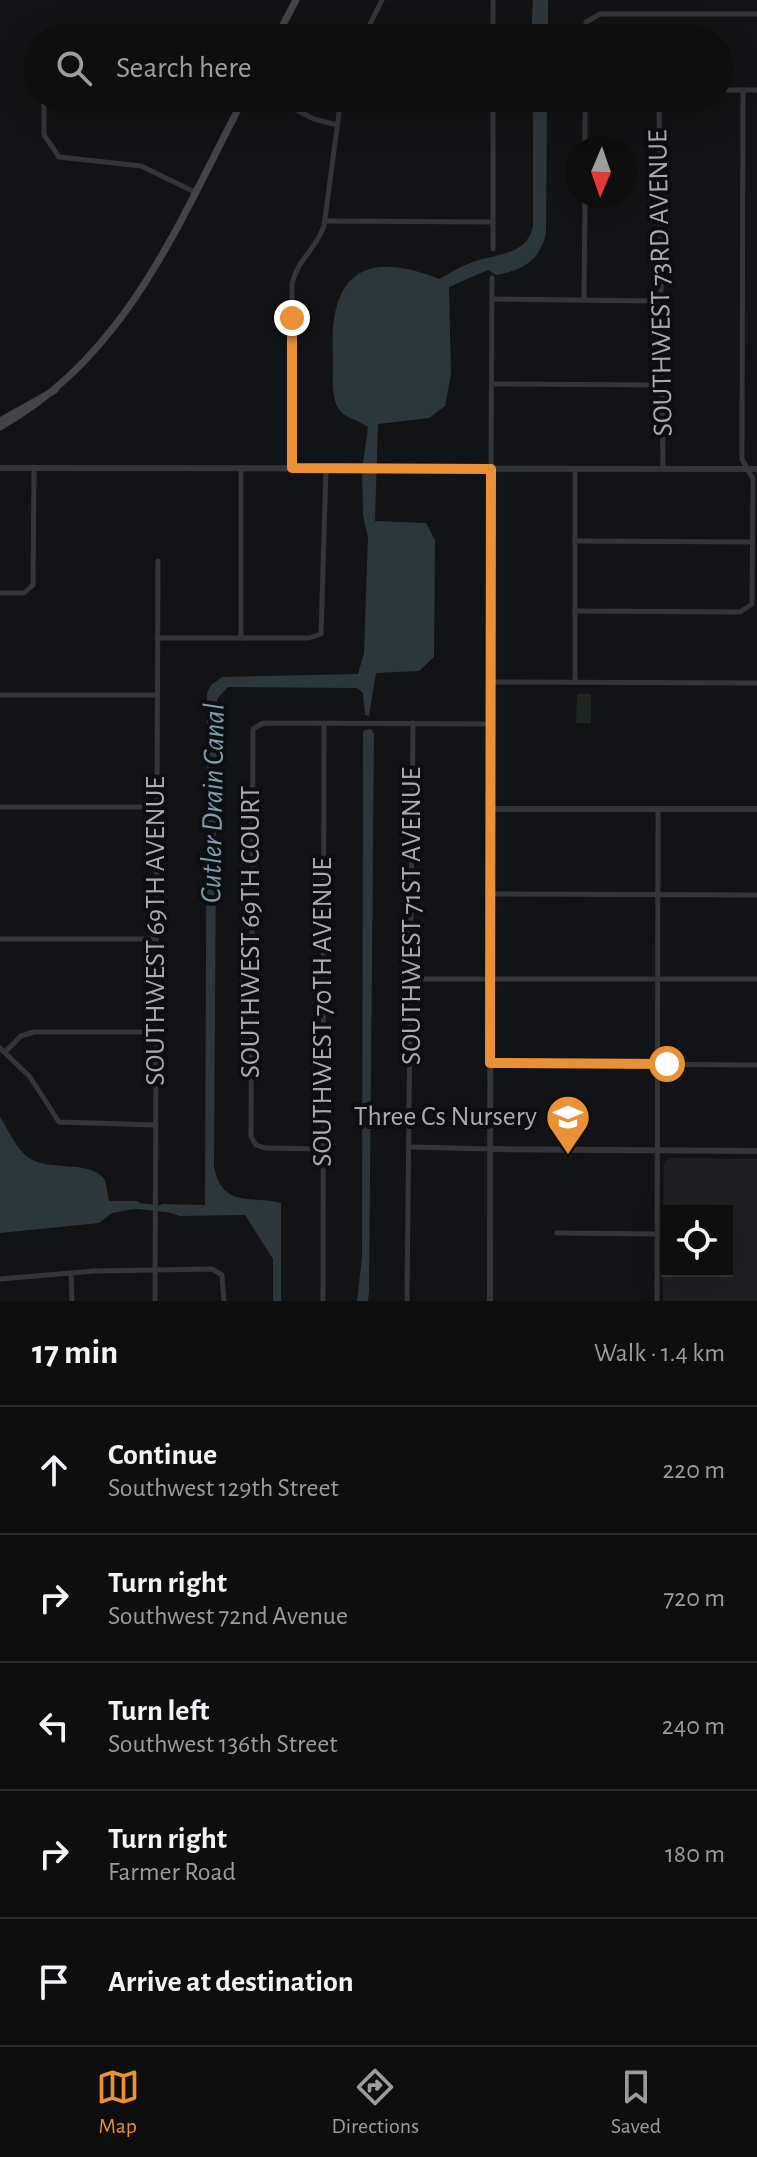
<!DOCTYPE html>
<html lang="en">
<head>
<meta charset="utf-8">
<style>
	:root { --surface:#0e0e0f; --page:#171718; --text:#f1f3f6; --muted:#9b9c9e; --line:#2e2e2f; --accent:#ea9035 }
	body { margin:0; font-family:"Alegreya Sans",sans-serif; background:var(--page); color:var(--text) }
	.controls { position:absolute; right:24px; bottom:24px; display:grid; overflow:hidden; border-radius:0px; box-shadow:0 8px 32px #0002 }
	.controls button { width:72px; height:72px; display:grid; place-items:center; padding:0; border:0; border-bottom:2px solid var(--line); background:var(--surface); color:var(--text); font:40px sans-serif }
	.compass { position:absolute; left:565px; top:136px; width:72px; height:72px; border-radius:50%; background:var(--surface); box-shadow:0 8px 32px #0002; rotate:182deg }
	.stop { position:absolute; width:24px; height:24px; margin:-18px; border:6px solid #ea9035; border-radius:50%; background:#fff }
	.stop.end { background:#ea9035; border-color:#fff; box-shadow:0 2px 8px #0008 }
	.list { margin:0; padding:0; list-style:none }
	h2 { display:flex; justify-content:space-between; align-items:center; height:104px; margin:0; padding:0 32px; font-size:34px }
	h2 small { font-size:26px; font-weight:400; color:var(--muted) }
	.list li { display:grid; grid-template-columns:52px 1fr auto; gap:24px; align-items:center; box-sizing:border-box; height:128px; padding:0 32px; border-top:2px solid var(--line) }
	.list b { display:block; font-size:30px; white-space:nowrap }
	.list p { margin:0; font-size:26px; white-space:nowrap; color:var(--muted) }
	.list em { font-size:26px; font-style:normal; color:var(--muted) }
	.icon { flex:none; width:44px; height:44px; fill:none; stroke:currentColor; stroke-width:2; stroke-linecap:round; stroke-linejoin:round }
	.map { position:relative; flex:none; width:757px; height:1301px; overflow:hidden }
	.search { position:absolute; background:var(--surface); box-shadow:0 8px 32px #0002; left:24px; right:24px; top:24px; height:88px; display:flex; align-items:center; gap:20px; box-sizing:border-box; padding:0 28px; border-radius:44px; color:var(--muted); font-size:30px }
	.sheet { height:744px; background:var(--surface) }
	nav { display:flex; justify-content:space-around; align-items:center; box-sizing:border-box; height:112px; border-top:2px solid var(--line); background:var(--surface); font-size:22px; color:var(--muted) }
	nav a { display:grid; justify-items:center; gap:4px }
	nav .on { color:var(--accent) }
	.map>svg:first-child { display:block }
	.built { fill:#1e1f21; fill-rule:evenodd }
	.green { fill:#1f261f }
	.water { fill:#2c373c }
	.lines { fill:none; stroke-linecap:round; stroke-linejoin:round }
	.canal { stroke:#2c373c; stroke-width:6 }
	.minor { stroke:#343539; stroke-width:5 }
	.tertiary { stroke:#343539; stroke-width:6 }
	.secondary { stroke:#424449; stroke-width:7 }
	.route { stroke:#ea9035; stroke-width:10 }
	.labels { text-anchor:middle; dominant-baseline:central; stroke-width:8; stroke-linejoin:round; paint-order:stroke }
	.street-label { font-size:28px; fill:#a4acb4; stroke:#0d0e0f }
	.poi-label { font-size:28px; fill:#a4acb4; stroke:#0d0e0f; text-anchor:end }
	.water-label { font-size:30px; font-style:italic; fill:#7c9eae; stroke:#0d0e0f }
</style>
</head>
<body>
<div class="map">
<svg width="757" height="1301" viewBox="0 0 757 1301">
	<rect width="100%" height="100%" fill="#121314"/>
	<path class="built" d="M668,1158L757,1159V1301H663L664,1163ZM667,1211H727V1271H667Z"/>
	<polygon class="green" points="577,694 591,694 591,723 576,723"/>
	<g class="water">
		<polygon points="533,0 548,0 548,38 531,38"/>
		<path d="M533,98H547L546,233C540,261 523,270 496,275L488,270L449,287L451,374L445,406L429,418L378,424L375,521L426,523L435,540L434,657L419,671L376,673L369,716L365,715L363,693L357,688L228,687L217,699L214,1167C223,1209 251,1195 281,1203V1301H273V1259L245,1215L180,1216L161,1210V1204L205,1205L207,693L211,685L222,677L358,674L364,653L368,537L363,515L362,470L368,427C359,420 345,419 338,408C331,395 333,374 333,359C328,279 359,247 439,279C450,273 461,266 473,262C497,253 528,256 533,225Z"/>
		<polygon points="371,729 374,734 369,1291 368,1301 357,1301 362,1257 363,733 364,730"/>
		<path d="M0,1117C8,1129 16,1149 29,1158C50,1172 90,1159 105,1180L109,1201H137L145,1207L112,1213L99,1223L0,1233Z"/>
	</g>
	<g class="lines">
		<polyline class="canal" points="138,1206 166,1209"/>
		<g class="minor">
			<polyline points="493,0 493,38"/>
			<polyline points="363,38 382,0"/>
			<polyline points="586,38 586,22 600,14 757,14"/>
			<polyline points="719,90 757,90"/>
			<polyline points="44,98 44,135 59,157 141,166 195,192"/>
			<polyline points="273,98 314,119 337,125"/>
			<polyline points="493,98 493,249"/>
			<polyline points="659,98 663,469"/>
			<polyline points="585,148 585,98"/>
			<polyline points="325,221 493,222"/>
			<polyline points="492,299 659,301"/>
			<polyline points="584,300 585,196"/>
			<polyline points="492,384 661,385"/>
			<path d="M292,468V284C297,260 317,248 324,226L341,98"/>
			<polyline points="491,469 492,278"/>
			<polyline points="575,469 575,682"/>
			<polyline points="575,541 752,542"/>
			<polyline points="0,593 24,593 33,585 34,467"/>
			<polyline points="575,611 740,612 752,604 753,479 742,459 743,90"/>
			<polyline points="157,638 309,638 321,634 326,468"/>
			<polyline points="241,638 241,468"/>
			<polyline points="491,682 757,683"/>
			<polyline points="0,695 157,695"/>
			<polyline points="0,807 156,807"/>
			<polyline points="491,894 757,895"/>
			<polyline points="0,939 156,939"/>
			<polyline points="411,979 757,979"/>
			<polyline points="0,1048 30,1077 59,1122 156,1125"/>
			<polyline points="5,1052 21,1036 34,1032 156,1032"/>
			<polyline points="490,1063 757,1065"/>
			<polyline points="411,1147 490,1149"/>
			<polyline points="323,1149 265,1148 256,1145 251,1137 253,729 263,723 491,724"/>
			<polyline points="557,1233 657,1234"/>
			<polyline points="71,1273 72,1301"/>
			<polyline points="0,1279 94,1271 212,1269 222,1275 224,1301"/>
			<polyline points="155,1301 158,561"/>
			<polyline points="323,1301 324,723"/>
			<polyline points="407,1301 413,723"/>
			<polyline points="657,1301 658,809"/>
		</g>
		<g class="tertiary">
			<polyline points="0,468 757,469"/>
			<polyline points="491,809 757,809"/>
			<polyline points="490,1149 757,1151"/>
			<polyline points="490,1301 491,469"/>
		</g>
		<g class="secondary">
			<polyline points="276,38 296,0"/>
			<polyline points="0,421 55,390"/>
			<path d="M0,427C128,355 178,223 244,98"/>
		</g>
	</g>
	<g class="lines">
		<polyline class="route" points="292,318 292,468 491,469 490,1063 667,1064"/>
	</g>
	<defs>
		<g id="school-pin" transform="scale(2.3)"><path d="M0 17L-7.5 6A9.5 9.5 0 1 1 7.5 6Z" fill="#ea9035" stroke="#0d0e0f"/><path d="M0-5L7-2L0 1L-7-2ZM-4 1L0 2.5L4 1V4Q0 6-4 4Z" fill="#fff"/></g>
	</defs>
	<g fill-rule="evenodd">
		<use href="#school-pin" x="568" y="1117"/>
	</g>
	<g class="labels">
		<g class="street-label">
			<text transform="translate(661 283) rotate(-91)">SOUTHWEST 73RD AVENUE</text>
			<text transform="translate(412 916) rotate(-90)">SOUTHWEST 71ST AVENUE</text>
			<text transform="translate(156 931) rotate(-90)">SOUTHWEST 69TH AVENUE</text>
			<text transform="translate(251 932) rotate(-90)">SOUTHWEST 69TH COURT</text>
			<text transform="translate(323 1012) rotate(-90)">SOUTHWEST 70TH AVENUE</text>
		</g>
		<g class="poi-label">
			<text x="537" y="1117">Three Cs Nursery</text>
		</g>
		<g class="water-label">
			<text transform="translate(213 803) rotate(-89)">Cutler Drain Canal</text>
		</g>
	</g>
</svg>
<div class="controls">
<button><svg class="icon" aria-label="locate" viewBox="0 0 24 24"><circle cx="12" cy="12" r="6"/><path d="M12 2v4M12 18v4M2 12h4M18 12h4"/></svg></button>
</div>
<svg class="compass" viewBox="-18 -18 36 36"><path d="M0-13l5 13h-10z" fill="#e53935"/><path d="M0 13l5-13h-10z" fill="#9b9c9e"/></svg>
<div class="stop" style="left:667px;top:1064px"></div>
<div class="stop end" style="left:292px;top:318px"></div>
<div class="search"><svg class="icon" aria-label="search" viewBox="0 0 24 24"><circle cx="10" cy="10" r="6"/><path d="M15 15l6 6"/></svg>Search here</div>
</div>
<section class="sheet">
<h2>17 min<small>Walk · 1.4 km</small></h2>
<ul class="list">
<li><svg class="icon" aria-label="ahead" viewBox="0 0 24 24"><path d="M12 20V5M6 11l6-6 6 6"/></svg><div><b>Continue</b><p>Southwest 129th Street</p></div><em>220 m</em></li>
<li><svg class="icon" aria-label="right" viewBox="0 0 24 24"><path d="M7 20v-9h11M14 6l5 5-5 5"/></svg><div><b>Turn right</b><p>Southwest 72nd Avenue</p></div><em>720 m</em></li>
<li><svg class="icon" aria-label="left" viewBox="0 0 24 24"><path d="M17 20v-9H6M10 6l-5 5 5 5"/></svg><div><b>Turn left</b><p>Southwest 136th Street</p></div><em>240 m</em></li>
<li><svg class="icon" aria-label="right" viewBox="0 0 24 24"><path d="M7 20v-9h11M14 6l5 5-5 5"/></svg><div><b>Turn right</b><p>Farmer Road</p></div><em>180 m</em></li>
<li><svg class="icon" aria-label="arrive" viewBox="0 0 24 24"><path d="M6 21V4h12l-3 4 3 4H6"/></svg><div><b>Arrive at destination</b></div></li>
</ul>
</section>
<nav>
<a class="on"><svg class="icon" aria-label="map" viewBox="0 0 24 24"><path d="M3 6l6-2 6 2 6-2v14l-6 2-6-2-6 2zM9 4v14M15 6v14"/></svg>Map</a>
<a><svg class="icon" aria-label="directions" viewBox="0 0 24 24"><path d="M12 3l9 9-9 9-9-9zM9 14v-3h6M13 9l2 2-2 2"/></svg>Directions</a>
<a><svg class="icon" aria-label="saved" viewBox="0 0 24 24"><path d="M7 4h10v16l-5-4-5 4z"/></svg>Saved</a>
</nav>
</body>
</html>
